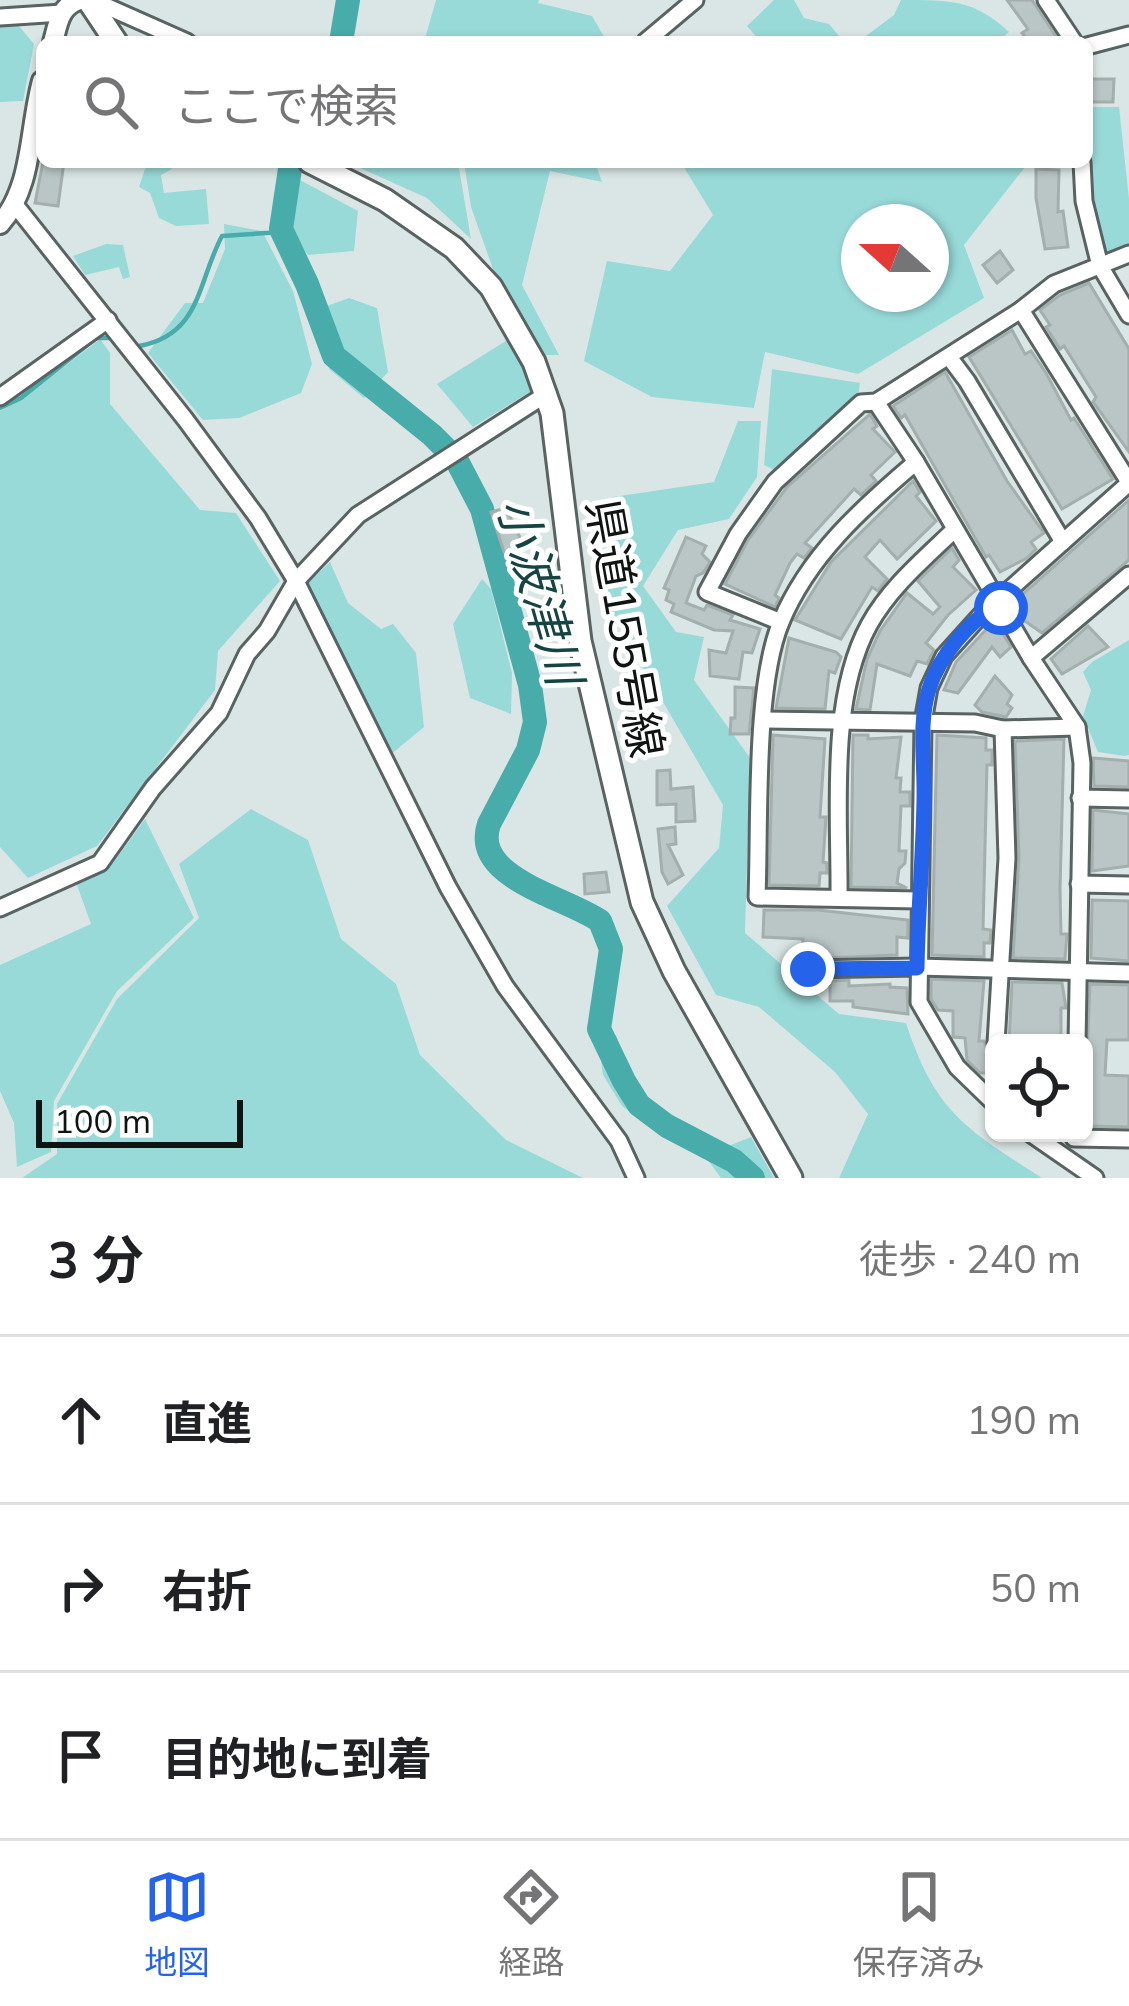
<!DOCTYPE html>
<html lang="ja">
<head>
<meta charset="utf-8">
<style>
	:root { --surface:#fff; --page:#f2f2f2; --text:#202124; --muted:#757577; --line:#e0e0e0; --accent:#2563eb }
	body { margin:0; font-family:Mulish,"Noto Sans JP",sans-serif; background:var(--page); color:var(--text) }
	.controls { position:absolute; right:36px; bottom:36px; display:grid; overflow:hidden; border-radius:18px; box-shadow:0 3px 9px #0004 }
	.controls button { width:108px; height:108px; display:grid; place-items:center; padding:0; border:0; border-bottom:3px solid var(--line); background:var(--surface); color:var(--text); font:60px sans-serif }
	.compass { position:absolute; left:841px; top:204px; width:108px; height:108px; border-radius:50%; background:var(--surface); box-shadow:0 3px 9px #0004; rotate:291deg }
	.scale { position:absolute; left:36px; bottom:30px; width:207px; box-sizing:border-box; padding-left:12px; border:6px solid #0f1312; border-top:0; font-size:33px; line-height:42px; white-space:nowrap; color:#0f1312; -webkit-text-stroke:9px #fff; paint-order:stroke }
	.stop { position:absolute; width:36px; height:36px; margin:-27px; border:9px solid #2563eb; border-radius:50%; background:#fff }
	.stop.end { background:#2563eb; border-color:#fff; box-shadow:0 3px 12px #0008 }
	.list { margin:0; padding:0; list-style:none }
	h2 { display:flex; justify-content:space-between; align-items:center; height:156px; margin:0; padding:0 48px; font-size:51px }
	h2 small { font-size:39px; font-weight:400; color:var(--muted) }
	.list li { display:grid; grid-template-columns:78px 1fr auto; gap:36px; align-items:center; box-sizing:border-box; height:168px; padding:0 48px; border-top:3px solid var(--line) }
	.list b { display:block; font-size:45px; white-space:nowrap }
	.list em { font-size:39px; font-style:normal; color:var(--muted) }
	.icon { flex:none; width:66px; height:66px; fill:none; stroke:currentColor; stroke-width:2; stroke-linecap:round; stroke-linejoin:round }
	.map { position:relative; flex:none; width:1129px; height:1178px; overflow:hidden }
	.search { position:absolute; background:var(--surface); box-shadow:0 3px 9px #0004; left:36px; right:36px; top:36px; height:132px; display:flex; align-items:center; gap:30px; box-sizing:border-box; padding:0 42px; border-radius:18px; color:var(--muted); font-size:45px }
	.sheet { height:660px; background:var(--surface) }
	nav { display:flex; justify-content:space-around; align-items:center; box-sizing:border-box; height:168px; border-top:3px solid var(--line); background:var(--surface); font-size:33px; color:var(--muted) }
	nav a { display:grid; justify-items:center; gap:6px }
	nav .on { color:var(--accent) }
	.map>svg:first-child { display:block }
	.green { fill:#98dad8; fill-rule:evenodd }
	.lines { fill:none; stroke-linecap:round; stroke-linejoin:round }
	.stream { stroke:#48acaa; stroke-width:4.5 }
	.river { stroke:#48acaa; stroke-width:24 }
	.building { fill:#bac5c5; stroke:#a3aead; stroke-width:3 }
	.minor-casing { stroke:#586362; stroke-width:21 }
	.tertiary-casing { stroke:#586362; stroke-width:24 }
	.secondary-casing { stroke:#586362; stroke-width:27 }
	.minor { stroke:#fff; stroke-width:15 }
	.tertiary { stroke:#fff; stroke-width:18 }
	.secondary { stroke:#fff; stroke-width:21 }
	.route { stroke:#2563eb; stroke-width:15 }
	.labels { text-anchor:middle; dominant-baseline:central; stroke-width:10; stroke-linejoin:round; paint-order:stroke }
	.street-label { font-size:45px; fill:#0f1312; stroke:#fff }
	.water-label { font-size:48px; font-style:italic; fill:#164442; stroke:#fff }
</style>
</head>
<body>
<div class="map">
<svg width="1129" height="1178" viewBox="0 0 1129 1178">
	<rect width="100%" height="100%" fill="#dae6e5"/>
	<g class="green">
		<polygon points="436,0 539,0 538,3 592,16 607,42 424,42"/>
		<polygon points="774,0 794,0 804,18 829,24 844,42 761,42 747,26"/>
		<path d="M901,0C952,0 975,0 1009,32L997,42H858L894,15Z"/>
		<polygon points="18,25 34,44 23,101 0,102 0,27"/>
		<polygon points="1087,107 1119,107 1129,199 1129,245 1106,253 1089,202"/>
		<polygon points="158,162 167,162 172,169 161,175 164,193 206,189 209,224 176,226 159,218 150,193 139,187 145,169"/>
		<polygon points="358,162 458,162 471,239 427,198 358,167"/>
		<polygon points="464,162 595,162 602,182 550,171 522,285 559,355 545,355 493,269 471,207"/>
		<path d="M686,162H1029L964,245L984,298L858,374L765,352L754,408L652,397L584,361L607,261L670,271L713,215L685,169ZM859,222H931V294H859Z"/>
		<polygon points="285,172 358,211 354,251 308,255 274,214"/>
		<polygon points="224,224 262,231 293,291 312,364 301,393 239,418 203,420 148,353 185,303 203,303 225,249"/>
		<polygon points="106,244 123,245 130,277 123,279 119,267 85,275 73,256"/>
		<polygon points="349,298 377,308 388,372 364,398 329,369 324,307"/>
		<polygon points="100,339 110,353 110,404 200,510 236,513 280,581 218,651 215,690 97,846 28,878 0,847 0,411 21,400"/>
		<polygon points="509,339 519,350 533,390 473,427 437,384"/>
		<polygon points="772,369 860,383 858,397 777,471 764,465"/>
		<path d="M738,421H761L757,477L729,519L678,530L643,586L676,632L704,637L694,680L750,758L745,933L839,1014L906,1023C935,1112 966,1129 1042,1178H839L868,1114L835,1072L759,1007L716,995L667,906L719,848L723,805L606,604L594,512L613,497L714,482Z"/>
		<polygon points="330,562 348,603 381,629 393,624 416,653 424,727 390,755 306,585"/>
		<polygon points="482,579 491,589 512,673 511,714 470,698 453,624"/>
		<polygon points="1129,640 1129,755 1125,756 1098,752 1083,716 1091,690 1083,672 1092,662"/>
		<polygon points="251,809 308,840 341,939 396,984 420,1055 506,1140 583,1178 22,1178 57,1154 57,1104 117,999 199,918 179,864"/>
		<polygon points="145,819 194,918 117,991 54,1101 51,1152 17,1167 14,1123 0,1091 0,965 91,924 77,885 113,863"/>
		<polygon points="616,1035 631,1080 648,1104 726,1147 751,1137 774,1178 721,1178 705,1156 656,1131 622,1106 603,1075 598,1038"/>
	</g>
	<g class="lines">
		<g class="stream">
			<path d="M139,346C201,335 197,283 222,236L282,232"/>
			<polyline points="0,408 21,398 96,338 110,338"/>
		</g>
		<g class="river">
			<polyline points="341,42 348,0"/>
			<path d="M291,162L281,229L307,284L334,356L432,435L456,459L482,509L530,685L535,722L528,750L489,824C471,878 563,896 600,921L611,949L599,1029L624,1081L639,1105L667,1126L734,1161L753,1178"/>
		</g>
	</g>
	<g class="building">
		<polygon points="1007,0 1032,0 1057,38 1052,42 1029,42 1022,33 1028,29"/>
		<polygon points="1087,79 1114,79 1113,102 1087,102"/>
		<polygon points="43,162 64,162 58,206 35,203"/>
		<polygon points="1036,169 1059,170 1058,212 1063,211 1068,247 1045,249 1036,198"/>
		<polygon points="1000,251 1013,270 997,283 983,265"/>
		<polygon points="1089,283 1129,349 1129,452 1093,402 1096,397 1064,346 1060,349 1046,327 1050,325 1040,310 1060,295"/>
		<polygon points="1012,330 1025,354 1031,351 1046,373 1071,420 1074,418 1113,479 1062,509 969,357"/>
		<polygon points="945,372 1007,481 1044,533 1031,542 1036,549 1027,558 1000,572 989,555 986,557 905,415 901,418 893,406"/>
		<polygon points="870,414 877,426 873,429 895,452 871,475 876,481 861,495 854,489 805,543 812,548 804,558 797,554 790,563 775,595 779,598 775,607 725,584 748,540 787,487"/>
		<polygon points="913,481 920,492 916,496 936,521 897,559 880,540 865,557 887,579 878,591 872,587 841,639 795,620 831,562"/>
		<polygon points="1129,500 1129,560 1042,633 1022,619 1013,603"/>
		<polygon points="506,508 524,546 504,552 491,512"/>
		<polygon points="686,537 706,546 702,554 710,562 703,573 696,576 686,603 704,610 707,605 733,615 730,620 760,629 752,653 743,652 739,679 710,676 709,650 726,653 733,631 714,630 671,612 674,604 666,600 669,590 664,588"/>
		<polygon points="952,548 959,560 953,567 976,590 948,615 926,643 934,650 927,664 917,661 910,676 877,664 870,710 856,709 867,659 880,631 907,593 933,614 940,607 918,581"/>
		<polygon points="995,620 1011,647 1000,657 992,647 958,693 944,690 956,662"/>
		<polygon points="1088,626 1108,647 1062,674 1051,659"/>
		<polygon points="789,638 836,652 841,657 835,673 829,671 825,709 776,708"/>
		<polygon points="995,676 1012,695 1007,704 1012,708 1006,717 982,712 975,705"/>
		<polygon points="735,687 754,688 749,734 730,734 731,718 735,718"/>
		<polygon points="773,735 825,739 820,817 826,817 823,862 827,863 827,873 820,873 819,886 769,885"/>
		<polygon points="853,735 868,735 868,739 901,737 896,778 901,778 900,792 910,792 910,806 901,806 899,851 906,851 905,863 899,869 897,883 907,888 851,887"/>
		<polygon points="937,735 986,738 986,750 992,750 992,765 987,765 983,929 991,930 990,943 984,943 984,957 932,955"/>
		<polygon points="1064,739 1060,889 1061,934 1067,934 1065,959 1013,958 1019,858 1015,741"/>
		<polygon points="1093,758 1129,761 1129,787 1094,786"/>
		<polygon points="670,770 671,789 693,787 695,821 676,822 676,804 657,805 657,771"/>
		<polygon points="1093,810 1129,814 1129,866 1092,871"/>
		<polygon points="675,827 676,844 668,845 683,875 668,884 662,872 658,829"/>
		<polygon points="606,872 609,892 585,894 584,874"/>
		<polygon points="1092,900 1129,901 1129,961 1091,958"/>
		<polygon points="764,910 818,910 908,920 908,938 897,937 897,955 802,959 803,939 763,937"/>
		<polygon points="931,979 984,981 979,1041 984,1041 988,1051 987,1073 980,1073 967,1060 965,1038 953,1037 953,1011 938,1010 931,999"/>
		<polygon points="849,980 849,986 890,984 890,987 907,988 908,1014 853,1007 853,1001 830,1001 830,981"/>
		<polygon points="1012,982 1062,983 1066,1008 1061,1008 1061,1039 1009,1043"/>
		<polygon points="1090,984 1129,985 1129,1040 1107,1040 1105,1075 1129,1076 1129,1127 1084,1126"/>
	</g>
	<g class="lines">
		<g class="minor-casing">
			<g id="minor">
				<polyline points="92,0 187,42"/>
				<polyline points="1046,0 1074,42"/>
				<polyline points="0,17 62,13"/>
				<polyline points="645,42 695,0"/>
				<polyline points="1087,46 1129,35"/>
				<polyline points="1082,162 1084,201 1100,266 1129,315"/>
				<polyline points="16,206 185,419 258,518 296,581 448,887 505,986 619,1141 636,1178"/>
				<polyline points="1021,310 1129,482"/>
				<polyline points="949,357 967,381 1063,542"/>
				<polyline points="0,397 108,320"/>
				<polyline points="876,402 916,462 1031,658 1077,727 1082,763 1077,1043"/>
				<path d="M916,462C863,507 808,556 781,622C754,687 760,823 757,897L918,900"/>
				<polyline points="781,622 707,592 738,534 775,482 861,403 876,402 1021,310 1054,284 1129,254"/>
				<polyline points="1031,658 1129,575"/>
				<polyline points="765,720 975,723 1003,729 1077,727"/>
				<polyline points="1080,798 1129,799"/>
				<polyline points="1079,884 1129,885"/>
				<path d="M839,898C840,815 828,700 869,625C890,587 924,559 955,529"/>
				<polyline points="0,908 100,863 153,788 219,713 247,654 267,631 296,581 358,515 548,393"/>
				<polyline points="808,969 918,967 1129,973"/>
				<polyline points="996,1043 1007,858 1003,729"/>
				<polyline points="994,1103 957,1067 919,1002 923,722 929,688 944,656 981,615 1129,483"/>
				<polyline points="1030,1133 1095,1178"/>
				<polyline points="1074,1138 1129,1139"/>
			</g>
		</g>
		<g class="tertiary-casing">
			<g id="tertiary">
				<path d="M53,42C58,24 59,7 79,0"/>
				<path d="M0,224C33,187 29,129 42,81"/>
			</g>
		</g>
		<g class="secondary-casing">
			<g id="secondary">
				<polyline points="88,0 116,42"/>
				<polyline points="310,162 385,200 454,248 491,287 534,362 552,413 580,641 642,902 674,971 791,1178"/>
			</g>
		</g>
		<use href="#minor" class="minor"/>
		<use href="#tertiary" class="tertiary"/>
		<use href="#secondary" class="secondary"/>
	</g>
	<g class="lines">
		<path class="route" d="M808,969L917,968C918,912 923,856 924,800C925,763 918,724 929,689C940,654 969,623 998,603L1001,608"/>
	</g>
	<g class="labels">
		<g class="street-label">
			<text transform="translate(626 628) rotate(80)">県道155号線</text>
		</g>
		<g class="water-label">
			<text transform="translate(541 591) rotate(74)">小波津川</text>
		</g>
	</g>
</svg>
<div class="controls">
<button><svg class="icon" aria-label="locate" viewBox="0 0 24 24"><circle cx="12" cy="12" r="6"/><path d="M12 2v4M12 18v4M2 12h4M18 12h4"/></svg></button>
</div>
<svg class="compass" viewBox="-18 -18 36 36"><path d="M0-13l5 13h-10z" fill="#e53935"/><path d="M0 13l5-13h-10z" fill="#757577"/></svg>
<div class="scale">100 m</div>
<div class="stop" style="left:1001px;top:608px"></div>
<div class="stop end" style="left:808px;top:969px"></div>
<div class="search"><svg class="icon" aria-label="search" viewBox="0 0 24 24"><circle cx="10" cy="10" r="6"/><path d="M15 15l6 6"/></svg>ここで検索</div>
</div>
<section class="sheet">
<h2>3 分<small>徒歩 · 240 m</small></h2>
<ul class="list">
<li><svg class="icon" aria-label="ahead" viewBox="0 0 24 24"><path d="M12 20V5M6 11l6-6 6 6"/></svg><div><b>直進</b></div><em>190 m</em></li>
<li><svg class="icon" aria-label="right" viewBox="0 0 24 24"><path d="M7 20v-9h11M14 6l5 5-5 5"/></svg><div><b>右折</b></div><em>50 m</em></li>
<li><svg class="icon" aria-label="arrive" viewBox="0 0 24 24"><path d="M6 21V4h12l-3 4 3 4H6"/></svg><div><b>目的地に到着</b></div></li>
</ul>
</section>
<nav>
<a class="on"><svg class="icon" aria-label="map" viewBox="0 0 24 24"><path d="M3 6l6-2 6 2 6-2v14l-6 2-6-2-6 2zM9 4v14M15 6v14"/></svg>地図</a>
<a><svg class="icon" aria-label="directions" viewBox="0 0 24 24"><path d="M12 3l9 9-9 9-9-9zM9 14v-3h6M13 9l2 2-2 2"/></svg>経路</a>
<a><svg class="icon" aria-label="saved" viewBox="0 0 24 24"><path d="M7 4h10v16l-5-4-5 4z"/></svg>保存済み</a>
</nav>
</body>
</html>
